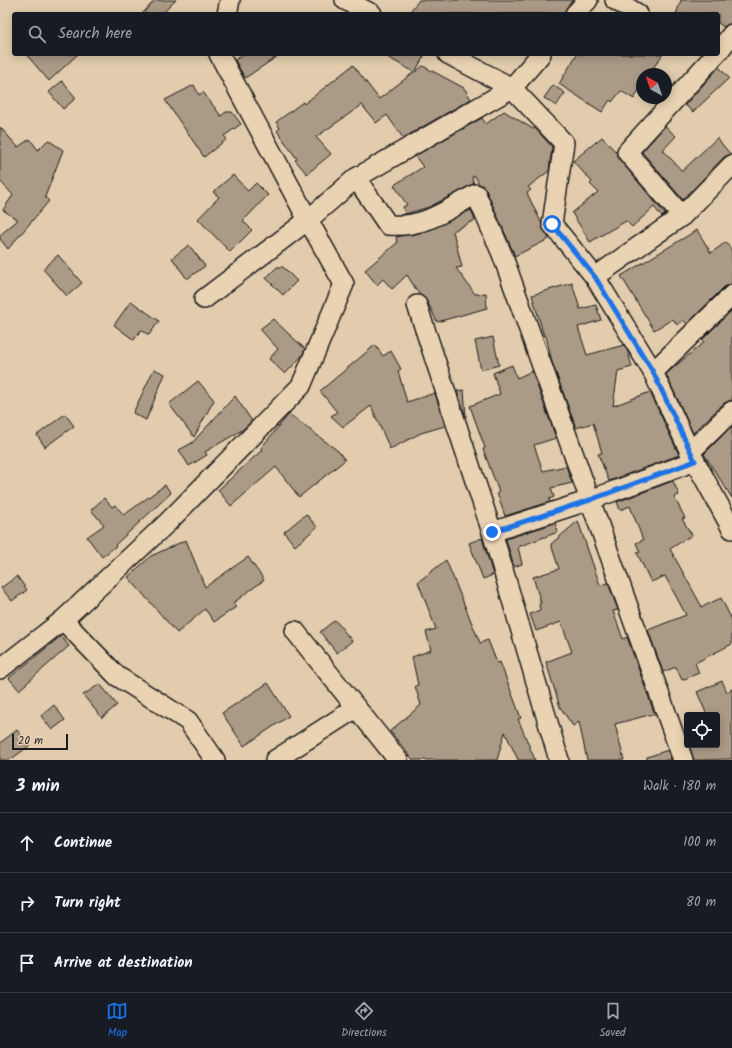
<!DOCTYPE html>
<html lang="en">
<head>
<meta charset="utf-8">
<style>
	:root { --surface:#171b24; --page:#20242c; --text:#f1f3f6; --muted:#9ea1a6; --line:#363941; --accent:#1a73e8 }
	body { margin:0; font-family:Kalam,sans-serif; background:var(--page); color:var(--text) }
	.controls { position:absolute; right:12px; bottom:12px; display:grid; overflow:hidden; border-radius:4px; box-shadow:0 2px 10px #0003 }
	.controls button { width:36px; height:36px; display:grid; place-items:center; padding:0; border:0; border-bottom:1px solid var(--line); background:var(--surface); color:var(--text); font:20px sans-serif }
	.compass { position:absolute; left:636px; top:68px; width:36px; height:36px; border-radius:50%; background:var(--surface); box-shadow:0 2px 10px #0003; rotate:320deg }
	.scale { position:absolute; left:12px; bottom:10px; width:56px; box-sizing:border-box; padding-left:4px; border:2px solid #1c1c1c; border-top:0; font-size:11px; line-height:14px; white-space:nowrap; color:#1c1c1c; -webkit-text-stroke:3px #ead3b3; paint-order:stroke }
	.stop { position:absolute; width:12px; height:12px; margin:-9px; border:3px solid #1a73e8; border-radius:50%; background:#fff }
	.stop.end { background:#1a73e8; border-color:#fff; box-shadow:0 1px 4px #0008 }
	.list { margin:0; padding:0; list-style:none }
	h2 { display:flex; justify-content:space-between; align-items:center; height:52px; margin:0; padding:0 16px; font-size:17px }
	h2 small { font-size:13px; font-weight:400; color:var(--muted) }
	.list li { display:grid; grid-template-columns:26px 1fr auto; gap:12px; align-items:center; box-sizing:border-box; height:60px; padding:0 16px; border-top:1px solid var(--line) }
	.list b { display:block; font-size:15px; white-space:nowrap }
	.list em { font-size:13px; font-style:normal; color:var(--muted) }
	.icon { flex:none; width:22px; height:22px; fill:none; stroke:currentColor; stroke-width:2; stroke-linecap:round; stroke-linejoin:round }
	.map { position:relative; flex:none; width:732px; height:760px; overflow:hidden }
	.search { position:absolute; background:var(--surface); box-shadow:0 2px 10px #0003; left:12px; right:12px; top:12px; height:44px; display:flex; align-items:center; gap:10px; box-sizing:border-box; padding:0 14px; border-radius:4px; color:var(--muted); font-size:15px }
	.sheet { height:232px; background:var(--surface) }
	nav { display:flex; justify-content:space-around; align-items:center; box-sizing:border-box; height:56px; border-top:1px solid var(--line); background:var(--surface); font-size:11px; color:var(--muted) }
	nav a { display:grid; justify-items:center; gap:2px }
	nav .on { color:var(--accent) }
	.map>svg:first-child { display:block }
	.building { fill:#ab9a85; stroke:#1c1c1c }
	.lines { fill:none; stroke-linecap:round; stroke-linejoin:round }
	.minor-casing { stroke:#1c1c1c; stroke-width:22 }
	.minor { stroke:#ead3b3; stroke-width:19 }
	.route { stroke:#1a73e8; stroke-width:5 }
</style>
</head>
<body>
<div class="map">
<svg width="732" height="760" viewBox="0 0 732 760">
	<rect width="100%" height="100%" fill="#e2ccad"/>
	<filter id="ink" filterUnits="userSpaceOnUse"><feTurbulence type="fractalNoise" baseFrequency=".025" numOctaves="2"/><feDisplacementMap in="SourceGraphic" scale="8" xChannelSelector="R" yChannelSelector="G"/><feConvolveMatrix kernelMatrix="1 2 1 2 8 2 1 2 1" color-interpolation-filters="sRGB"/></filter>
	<g filter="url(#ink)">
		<g class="building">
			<polygon points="155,0 176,0 162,14 142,14"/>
			<polygon points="419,0 573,0 567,7 564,14 408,14"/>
			<polygon points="681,0 732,0 732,23 724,27 718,23 718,14 676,14"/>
			<polygon points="26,54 78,54 49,81"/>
			<polygon points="244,54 281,54 245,78 235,60"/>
			<polygon points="382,54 425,54 415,72 423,66 464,88 471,99 403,138 387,115 376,123 362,105 316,137 331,154 307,174 295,160 297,159 277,131 280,128 276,122 303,102 304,104 353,65 379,99 414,72"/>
			<polygon points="577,54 663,54 651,71 653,74 642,74 642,89 640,88 634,99 621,91 612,102 610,100 602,112 559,84"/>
			<polygon points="719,67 729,78 693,112 685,105"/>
			<polygon points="62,81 76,98 63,109 49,92"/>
			<polygon points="194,85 199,95 203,92 221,116 226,112 232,112 241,124 224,136 227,139 204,157 165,100"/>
			<polygon points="553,85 565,93 556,106 544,98"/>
			<polygon points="504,111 533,129 535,128 552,147 549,171 528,187 531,190 527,193 549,239 515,256 486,190 479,184 475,176 472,177 474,184 429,207 405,214 403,207 407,205 394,185 423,167 415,156 482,118 486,124"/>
			<polygon points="665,126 676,136 663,150 682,171 717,138 730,154 724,157 683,200 642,152"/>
			<polygon points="0,127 18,147 30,139 38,150 48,140 63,150 45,197 49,201 8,249 0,239 0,235 18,220 3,210 13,195 0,181"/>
			<polygon points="602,137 616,152 619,159 665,214 662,217 654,207 632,227 626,221 590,242 572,213 598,192 590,184 592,182 573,161"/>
			<polygon points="233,175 248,191 256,183 268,195 243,221 252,230 230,252 198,219 219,197 213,192"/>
			<polygon points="471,210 475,220 453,231 462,267 456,268 475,294 486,293 487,308 437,322 427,301 419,294 407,275 392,289 383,279 377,285 365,270 397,243 396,237 427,231"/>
			<polygon points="697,230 711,253 726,242 732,251 732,284 724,287 687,324 683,320 677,325 673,319 654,330 621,276"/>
			<polygon points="189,245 205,266 187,279 172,258"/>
			<polygon points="58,255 82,283 67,296 43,269"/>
			<polygon points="277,267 283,267 297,281 283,295 266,278"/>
			<polygon points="572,283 580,309 596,305 601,320 578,327 587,355 624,345 628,352 632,367 618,371 613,406 650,392 679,455 609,481 598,454 602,453 593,423 576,428 552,362 546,336 544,336 532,295"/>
			<polygon points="131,301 159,321 149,335 141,330 134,340 114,325"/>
			<polygon points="732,310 732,400 724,403 693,433 666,374 704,342 702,340"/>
			<polygon points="273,319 305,349 302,356 285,374 269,359 278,349 260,329"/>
			<polygon points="493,337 499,365 481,370 475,341"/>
			<polygon points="375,345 383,356 391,351 401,369 398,371 407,402 435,393 445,426 421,433 390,449 371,406 343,427 331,416 337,412 320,391"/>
			<polygon points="512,365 517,378 532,371 556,438 534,445 543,471 566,466 572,483 551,488 554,497 549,499 550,502 505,516 497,493 499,492 483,449 485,448 470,406 500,394 493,373"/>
			<polygon points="154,369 165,374 146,420 133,413"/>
			<polygon points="198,381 214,400 194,437 169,404"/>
			<polygon points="464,390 466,417 457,391"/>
			<polygon points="235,396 252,421 242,430 205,452 207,455 189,466 179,450 192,443"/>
			<polygon points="65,414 74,426 45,447 37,435"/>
			<polygon points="289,414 338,451 345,460 299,497 276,467 231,506 218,490 262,450 261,448"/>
			<polygon points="732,426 732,498 704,454"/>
			<polygon points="673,481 679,495 674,497 685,518 682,519 692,535 670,549 702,607 721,598 732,620 732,644 695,663 699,673 682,680 676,667 663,672 648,630 686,615 665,576 651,582 637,553 640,552 636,543 643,540 630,506 620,510 617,502"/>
			<polygon points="165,485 171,493 115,545 116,546 102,557 87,537 104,525 91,510 104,498 112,507 115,505 124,515"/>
			<polygon points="306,514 317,527 295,546 284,532"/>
			<polygon points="578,521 600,585 608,583 618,610 613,611 623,639 627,637 655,715 649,715 615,724 624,760 587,760 579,722 573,726 560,707 546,662 572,652 561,622 536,631 530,614 540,610 539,604 541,603 533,577 559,569 551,544"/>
			<polygon points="555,523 558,532 518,547 522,564 514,567 506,539"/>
			<polygon points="482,538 493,575 483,579 469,543"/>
			<polygon points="186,540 205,587 248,557 264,580 233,603 236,607 214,622 205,609 177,633 128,577 151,556"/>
			<polygon points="446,560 480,643 488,640 497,663 500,662 521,718 518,719 535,760 518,760 505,732 497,760 413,760 390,731 421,705 415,686 418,685 412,657 431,650 426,632 436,629 418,582"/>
			<polygon points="17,576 27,590 12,601 1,588"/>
			<polygon points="335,620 352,641 337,653 320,632"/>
			<polygon points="61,636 69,646 19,690 9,678"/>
			<polygon points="722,681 727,692 732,689 732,759 694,760 689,745 717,745 717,715 707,715 697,692"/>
			<polygon points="268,683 289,716 244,746 222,713"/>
			<polygon points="100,684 117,705 102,718 83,695"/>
			<polygon points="54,705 65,720 52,730 41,716"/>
			<polygon points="17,730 29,746 10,760 0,760 0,743"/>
			<polygon points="668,750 671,760 647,760 647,757"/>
		</g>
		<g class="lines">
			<g class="minor-casing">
				<g id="minor">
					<polyline points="345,0 372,14"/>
					<polyline points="615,0 638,14"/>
					<polyline points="227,14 230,0"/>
					<polyline points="575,14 588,0"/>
					<polyline points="718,52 732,34"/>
					<polyline points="448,54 512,88 564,143 552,224 595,277 653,372 690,452 732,529"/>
					<path d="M356,178L388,225C424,228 445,211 476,194L502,254L683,760"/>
					<polyline points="682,216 627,152 716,54"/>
					<polyline points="595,277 682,216 732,165"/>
					<polyline points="204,299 308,220 219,54"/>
					<polyline points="417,305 492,532 559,760"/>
					<polyline points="653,372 732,295"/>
					<polyline points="690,452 732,411"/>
					<polyline points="492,532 590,500 695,461"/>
					<polyline points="63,620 117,676 188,721 215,760"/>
					<polyline points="295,631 398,760"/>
					<polyline points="0,669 63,620 167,523 301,386 344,284 308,220 356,178 512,88 541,54"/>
					<polyline points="275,760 356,708"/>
				</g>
			</g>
			<use href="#minor" class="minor"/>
		</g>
	</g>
	<g class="lines" filter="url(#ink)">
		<polyline class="route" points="492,532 590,500 695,461 653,372 595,277 552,224"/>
	</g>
</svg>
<div class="controls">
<button><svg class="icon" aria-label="locate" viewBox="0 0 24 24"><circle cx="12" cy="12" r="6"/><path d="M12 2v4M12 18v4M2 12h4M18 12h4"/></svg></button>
</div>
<svg class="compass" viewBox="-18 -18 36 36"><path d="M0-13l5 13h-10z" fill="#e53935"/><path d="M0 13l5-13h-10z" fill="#9ea1a6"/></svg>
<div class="scale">20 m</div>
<div class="stop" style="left:552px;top:224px"></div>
<div class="stop end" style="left:492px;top:532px"></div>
<div class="search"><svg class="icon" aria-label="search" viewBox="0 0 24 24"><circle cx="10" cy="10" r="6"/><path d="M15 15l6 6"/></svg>Search here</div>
</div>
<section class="sheet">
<h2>3 min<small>Walk · 180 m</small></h2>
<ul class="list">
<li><svg class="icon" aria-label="ahead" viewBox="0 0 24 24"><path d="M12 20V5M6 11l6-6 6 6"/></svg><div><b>Continue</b></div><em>100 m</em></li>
<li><svg class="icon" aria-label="right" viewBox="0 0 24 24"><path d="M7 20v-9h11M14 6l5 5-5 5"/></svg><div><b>Turn right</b></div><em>80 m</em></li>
<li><svg class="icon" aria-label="arrive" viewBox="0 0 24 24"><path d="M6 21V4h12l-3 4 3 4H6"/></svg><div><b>Arrive at destination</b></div></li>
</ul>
</section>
<nav>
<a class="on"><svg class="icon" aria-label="map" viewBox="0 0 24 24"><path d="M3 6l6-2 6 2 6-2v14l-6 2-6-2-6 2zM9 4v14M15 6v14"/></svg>Map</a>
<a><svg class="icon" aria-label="directions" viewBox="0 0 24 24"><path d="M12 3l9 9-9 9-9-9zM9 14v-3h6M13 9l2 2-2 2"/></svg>Directions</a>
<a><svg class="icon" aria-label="saved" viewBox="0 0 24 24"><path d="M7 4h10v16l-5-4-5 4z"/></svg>Saved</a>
</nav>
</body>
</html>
